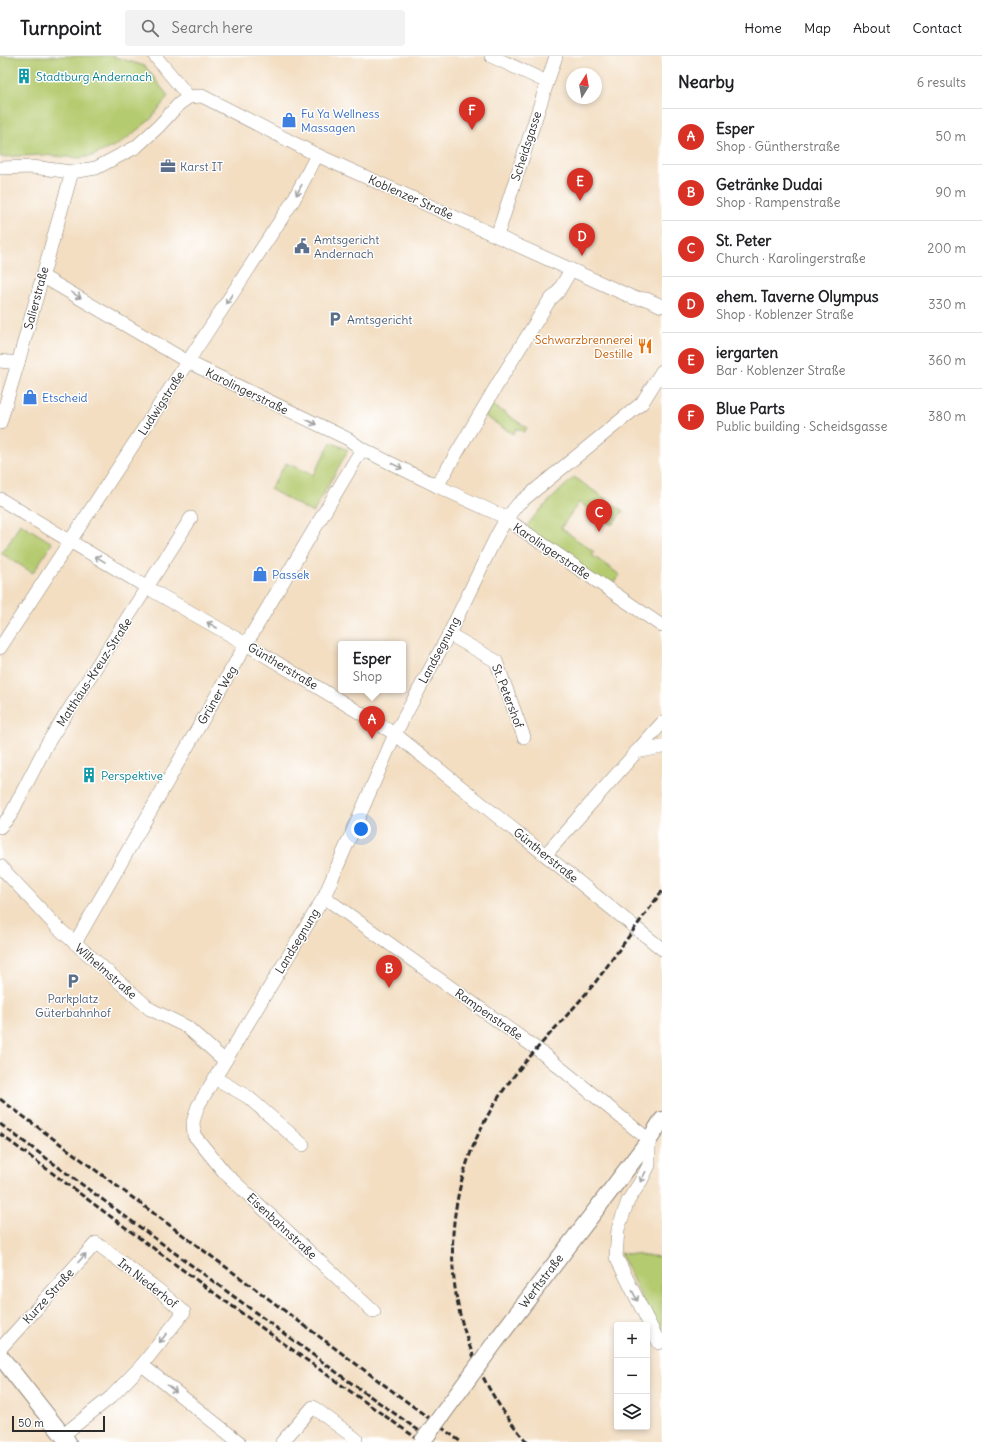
<!DOCTYPE html>
<html lang="en">
<head>
<meta charset="utf-8">
<style>
	:root { --surface:#fff; --page:#f2f2f2; --text:#202124; --muted:#757577; --line:#e0e0e0; --accent:#d93025 }
	body { margin:0; font-family:Delius,sans-serif; background:var(--page); color:var(--text) }
	.controls { position:absolute; right:12px; bottom:12px; display:grid; overflow:hidden; border-radius:4px; box-shadow:0 2px 6px #0003 }
	.controls button { width:36px; height:36px; display:grid; place-items:center; padding:0; border:0; border-bottom:1px solid var(--line); background:var(--surface); color:var(--text); font:20px sans-serif }
	.compass { position:absolute; left:566px; top:12px; width:36px; height:36px; border-radius:50%; background:var(--surface); box-shadow:0 2px 6px #0003; rotate:11deg }
	.scale { position:absolute; left:12px; bottom:10px; width:93px; box-sizing:border-box; padding-left:4px; border:2px solid #2b2b2b; border-top:0; font-size:11px; line-height:14px; white-space:nowrap; color:#2b2b2b; -webkit-text-stroke:3px #fff; paint-order:stroke }
	.you { position:absolute; left:361px; top:773px; width:14px; height:14px; margin:-10px; border:3px solid #fff; border-radius:50%; background:#1a73e8; box-shadow:0 0 0 6px #1a73e833 }
	.badge { display:grid; place-items:center; width:26px; height:26px; border-radius:50%; background:var(--accent); color:#fff; font-size:13px; font-weight:700 }
	.pin { position:absolute; translate:-50% -33px; filter:drop-shadow(0 1px 2px #0008) }
	.pin::after { content:''; position:absolute; top:21px; width:14px; height:12px; background:inherit; clip-path:polygon(0 0,100% 0,50% 100%) }
	.popup { position:absolute; left:338px; top:585px; width:68px; height:52px; box-sizing:border-box; display:grid; place-content:center; border-radius:4px; background:var(--surface); filter:drop-shadow(0 1px 3px #0005); font-size:13px; white-space:nowrap; color:var(--muted) }
	.popup b { font-size:15px; color:var(--text) }
	.popup::after { content:''; position:absolute; left:50%; top:100%; margin-left:-8px; border:8px solid transparent; border-top-color:var(--surface) }
	.list { margin:0; padding:0; list-style:none }
	h2 { display:flex; justify-content:space-between; align-items:center; height:52px; margin:0; padding:0 16px; font-size:17px }
	h2 small { font-size:13px; font-weight:400; color:var(--muted) }
	.list li { display:grid; grid-template-columns:26px 1fr auto; gap:12px; align-items:center; box-sizing:border-box; height:56px; padding:0 16px; border-top:1px solid var(--line) }
	.list b { display:block; font-size:15px; white-space:nowrap }
	.list p { margin:0; font-size:13px; white-space:nowrap; color:var(--muted) }
	.list em { font-size:13px; font-style:normal; color:var(--muted) }
	.icon { flex:none; width:22px; height:22px; fill:none; stroke:currentColor; stroke-width:2; stroke-linecap:round; stroke-linejoin:round }
	.map { position:relative; flex:none; width:662px; height:1386px; overflow:hidden }
	header { display:flex; align-items:center; gap:24px; box-sizing:border-box; height:56px; padding:0 20px; background:var(--surface); border-bottom:1px solid var(--line) }
	header strong { font-size:19px }
	nav { display:flex; gap:22px; margin-inline-start:auto; font-size:14px }
	.search { width:280px; height:36px; background:var(--page); display:flex; align-items:center; gap:10px; box-sizing:border-box; padding:0 14px; border-radius:4px; color:var(--muted); font-size:15px }
	main { display:flex }
	aside { flex:1; background:var(--surface) }
	.map>svg:first-child { display:block }
	.green { fill:#b5cb6f; stroke:#707b4d }
	.lines { fill:none; stroke-linecap:round; stroke-linejoin:round }
	.minor-casing { stroke:#8f8476; stroke-width:14 }
	.tertiary-casing { stroke:#8f8476; stroke-width:18 }
	.minor { stroke:#fff; stroke-width:13 }
	.tertiary { stroke:#fff; stroke-width:16 }
	.rail { stroke:#2b2b2b; stroke-width:3; stroke-dasharray:6 3; stroke-linecap:butt }
	.tertiary-bridge-casing { stroke:#8f8476; stroke-width:18; stroke-linecap:butt }
	.tertiary-bridge { stroke:#fff; stroke-width:16 }
	.oneway { stroke:#a0a0a0 }
	.labels { text-anchor:middle; dominant-baseline:central; stroke-width:3; stroke-linejoin:round; paint-order:stroke }
	.culture-label { font-size:12px; fill:#0d838f; stroke:#fff; text-anchor:start }
	.shop-label { font-size:12px; fill:#366cbe; stroke:#fff; text-anchor:start }
	.street-label { font-size:12px; fill:#2b2b2b; stroke:#fff }
	.service-label { font-size:12px; fill:#4e5e75; stroke:#fff; text-anchor:start }
	.food-label { font-size:12px; fill:#c56008; stroke:#fff; text-anchor:end }
</style>
</head>
<body>
<header>
<strong>Turnpoint</strong>
<div class="search"><svg class="icon" aria-label="search" viewBox="0 0 24 24"><circle cx="10" cy="10" r="6"/><path d="M15 15l6 6"/></svg>Search here</div>
<nav><a>Home</a><a>Map</a><a>About</a><a>Contact</a></nav>
</header>
<main>
<div class="map">
<svg width="662" height="1386" viewBox="0 0 662 1386">
	<rect width="100%" height="100%" fill="#fff"/>
	<filter id="ink" filterUnits="userSpaceOnUse"><feTurbulence type="fractalNoise" baseFrequency=".025" numOctaves="2"/><feDisplacementMap in="SourceGraphic" scale="8" xChannelSelector="R" yChannelSelector="G"/><feConvolveMatrix kernelMatrix="1 2 1 2 8 2 1 2 1" color-interpolation-filters="sRGB"/></filter>
	<filter id="wash" filterUnits="userSpaceOnUse"><feTurbulence type="fractalNoise" baseFrequency=".012" numOctaves="4" result="noise"/><feDisplacementMap in="SourceGraphic" scale="16" xChannelSelector="R" yChannelSelector="G"/><feGaussianBlur stdDeviation="0.9" result="paint"/><feColorMatrix in="noise" values="0 0 0 0 0 0 0 0 0 0 0 0 0 0 0 0 0 1.4 0 .05"/><feComposite in="paint" operator="in"/></filter>
	<g filter="url(#wash)">
		<rect width="100%" height="100%" fill="#f3dec2"/>
		<g class="green">
			<polygon points="0,0 112,0 145,10 168,40 151,63 121,87 92,100 80,102 41,99 0,101"/>
			<polygon points="491,348 527,372 524,376 517,372 513,378 485,360"/>
			<polygon points="331,386 348,394 313,457 270,433 286,407 313,419"/>
			<polygon points="574,421 623,455 612,469 579,446 561,472 594,496 592,499 620,519 610,532 525,472 537,457"/>
			<polygon points="20,467 52,487 33,517 1,497 11,484"/>
			<polygon points="620,1197 662,1201 662,1278 660,1280"/>
		</g>
	</g>
	<g filter="url(#ink)">
		<g class="lines">
			<g class="minor-casing">
				<g id="minor">
					<polyline points="155,0 189,41"/>
					<polyline points="491,0 547,26"/>
					<polyline points="0,112 32,111 72,116 96,112 136,91 159,70 179,48 189,41 202,40 317,99 634,242 646,243 662,250"/>
					<polyline points="497,180 556,0"/>
					<polyline points="42,220 188,306 348,383 362,393 437,430 502,460 662,570"/>
					<polyline points="0,305 18,307"/>
					<polyline points="0,367 18,307 72,116"/>
					<polyline points="437,430 503,319 549,245 558,236 571,214"/>
					<polyline points="0,443 148,532 246,588 395,678 662,893"/>
					<polyline points="449,578 496,605 524,681"/>
					<polyline points="0,592 293,145 317,99"/>
					<polyline points="636,696 662,691"/>
					<polyline points="0,771 10,760 47,688 191,462"/>
					<polyline points="546,798 662,667"/>
					<polyline points="0,810 57,871 150,953 187,971 225,1005"/>
					<polyline points="324,841 537,993 649,1084 649,1109 641,1125 628,1145 618,1173 616,1201 659,1287 662,1284"/>
					<polyline points="75,887 246,588 362,393"/>
					<polyline points="215,1022 248,1041 303,1089"/>
					<polyline points="374,1256 225,1117 194,1079 193,1066 198,1050 324,841 395,678 449,578 496,481 506,463 518,448 642,347 662,315"/>
					<polyline points="0,1293 96,1187 161,1236 184,1256 142,1309 111,1341 63,1379"/>
					<polyline points="142,1309 239,1386"/>
					<polyline points="282,1386 313,1351 356,1383"/>
				</g>
			</g>
			<g class="tertiary-casing">
				<g id="tertiary">
					<polyline points="496,1285 649,1084 662,1064"/>
					<polyline points="0,1300 68,1386"/>
				</g>
			</g>
			<use href="#minor" class="minor"/>
			<use href="#tertiary" class="tertiary"/>
			<g class="rail">
				<polyline points="0,1043 461,1386"/>
				<polyline points="0,1068 347,1324 435,1386"/>
				<path d="M0,1078C139,1182 279,1286 422,1386"/>
				<path d="M527,1386C446,1293 428,1169 488,1059C513,1013 554,976 588,935C597,925 605,913 613,902C629,880 646,857 662,835"/>
			</g>
			<g class="tertiary-bridge-casing">
				<polyline id="tertiary-bridge" points="422,1386 496,1285"/>
			</g>
			<use href="#tertiary-bridge" class="tertiary-bridge"/>
		</g>
		<defs><path id="oneway-shaft" d="M-6 0H5M1.5-3L5.5 0L1.5 3" fill="none" stroke-width="1.6" stroke-linecap="round" stroke-linejoin="round"/></defs>
		<g class="oneway">
			<use href="#oneway-shaft" transform="translate(299 134) rotate(118)"/>
			<use href="#oneway-shaft" transform="translate(76 239) rotate(31)"/>
			<use href="#oneway-shaft" transform="translate(229 243) rotate(123)"/>
			<use href="#oneway-shaft" transform="translate(311 366) rotate(26)"/>
			<use href="#oneway-shaft" transform="translate(397 410) rotate(26)"/>
			<use href="#oneway-shaft" transform="translate(100 503) rotate(-148)"/>
			<use href="#oneway-shaft" transform="translate(212 569) rotate(-150)"/>
			<use href="#oneway-shaft" transform="translate(643 1121) rotate(117)"/>
			<use href="#oneway-shaft" transform="translate(82 1202) rotate(-48)"/>
			<use href="#oneway-shaft" transform="translate(635 1240) rotate(63)"/>
			<use href="#oneway-shaft" transform="translate(163 1282) rotate(128)"/>
			<use href="#oneway-shaft" transform="translate(172 1333) rotate(39)"/>
		</g>
	</g>
	<defs>
		<g id="building-bare" transform="scale(1.2)"><path d="M-4-6H4V6H1V3H-1V6H-4ZM-2.5-4.3h1.7v1.8h-1.7ZM.8-4.3h1.7v1.8H.8ZM-2.5-1h1.7V.8h-1.7ZM.8-1h1.7V.8H.8Z" fill="#0f9aa8" stroke="#fff" stroke-width="2.5" paint-order="stroke"/></g>
		<g id="shop-bare" transform="scale(1.2)"><path d="M-5-2.5h2.3a2.7 3.5 0 0 1 5.4 0H5L5.5 6h-11ZM-1.5-2.5h3a1.5 2.3 0 0 0-3 0Z" fill="#3f7fe0" stroke="#fff" stroke-width="2.5" paint-order="stroke"/></g>
		<g id="office-bare" transform="scale(1.2)"><path d="M-6-3h4V-5.5h4V-3h4V5H-6ZM-1-4.5V-3h2v-1.5ZM-6 0V1H6V0Z" fill="#5c6f8a" stroke="#fff" stroke-width="2.5" paint-order="stroke"/></g>
		<g id="civic-bare" transform="scale(1.2)"><path d="M-.6-6.5H3V-4.5H.6V-3L4-1V1h2V6H-6V1h2V-1L-.6-3ZM-1.2 2.5V6h2.4V2.5Z" fill="#5c6f8a" stroke="#fff" stroke-width="2.5" paint-order="stroke"/></g>
		<g id="parking-bare" transform="scale(1.2)"><path d="M-3.5-5.5H1a3.5 3.5 0 0 1 0 7H-1V5.5H-3.5ZM-1-3.4V-.6H.8a1.4 1.4 0 0 0 0-2.8Z" fill="#5c6f8a" stroke="#fff" stroke-width="2.5" paint-order="stroke"/></g>
		<g id="restaurant-bare" transform="scale(1.2)"><path d="M-5-6h1v4h1v-4h1v4h1v-4h1v5L-1.5 .5V6h-2V.5L-5-1ZM5-6V6H3V1.5H1.5Q1.5-4 5-6Z" fill="#e8710a" stroke="#fff" stroke-width="2.5" paint-order="stroke"/></g>
	</defs>
	<g fill-rule="evenodd">
		<use href="#building-bare" x="24" y="20"/>
		<use href="#shop-bare" x="289" y="64"/>
		<use href="#office-bare" x="168" y="110"/>
		<use href="#civic-bare" x="302" y="190"/>
		<use href="#parking-bare" x="335" y="263"/>
		<use href="#restaurant-bare" x="645" y="290"/>
		<use href="#shop-bare" x="30" y="341"/>
		<use href="#shop-bare" x="260" y="518"/>
		<use href="#building-bare" x="89" y="719"/>
		<use href="#parking-bare" x="73" y="925"/>
	</g>
	<g class="labels">
		<g class="culture-label">
			<text x="36" y="20">Stadtburg Andernach</text>
			<text x="101" y="719">Perspektive</text>
		</g>
		<g class="shop-label">
			<text x="301" y="57">Fu Ya Wellness<tspan x="301" dy="14">Massagen</tspan></text>
			<text x="42" y="341">Etscheid</text>
			<text x="272" y="518">Passek</text>
		</g>
		<g class="street-label">
			<text transform="translate(526 90) rotate(-72)">Scheidsgasse</text>
			<text transform="translate(411 141) rotate(24)">Koblenzer Straße</text>
			<text transform="translate(36 242) rotate(-75)">Salierstraße</text>
			<text transform="translate(247 335) rotate(26)">Karolingerstraße</text>
			<text transform="translate(161 347) rotate(-57)">Ludwigstraße</text>
			<text transform="translate(552 495) rotate(34)">Karolingerstraße</text>
			<text transform="translate(439 594) rotate(-62)">Landsegnung</text>
			<text transform="translate(283 610) rotate(31)">Güntherstraße</text>
			<text transform="translate(94 616) rotate(-57)">Matthäus-Kreuz-Straße</text>
			<text transform="translate(217 639) rotate(-60)">Grüner Weg</text>
			<text transform="translate(508 640) rotate(69)">St. Petershof</text>
			<text transform="translate(546 799) rotate(39)">Güntherstraße</text>
			<text transform="translate(297 885) rotate(-59)">Landsegnung</text>
			<text transform="translate(106 915) rotate(41)">Wilhelmstraße</text>
			<text transform="translate(489 958) rotate(35)">Rampenstraße</text>
			<text transform="translate(282 1170) rotate(43)">Eisenbahnstraße</text>
			<text transform="translate(541 1225) rotate(-53)">Werftstraße</text>
			<text transform="translate(148 1227) rotate(38)">Im Niederhof</text>
			<text transform="translate(48 1240) rotate(-48)">Kurze Straße</text>
		</g>
		<g class="service-label">
			<text x="180" y="110">Karst IT</text>
			<text x="314" y="183">Amtsgericht<tspan x="314" dy="14">Andernach</tspan></text>
			<text x="347" y="263">Amtsgericht</text>
			<text x="73" y="942" text-anchor="middle">Parkplatz<tspan x="73" dy="14">Güterbahnhof</tspan></text>
		</g>
		<g class="food-label">
			<text x="633" y="283">Schwarzbrennerei<tspan x="633" dy="14">Destille</tspan></text>
		</g>
	</g>
</svg>
<div class="controls">
<button>+</button>
<button>−</button>
<button><svg class="icon" aria-label="layers" viewBox="0 0 24 24"><path d="M12 4l9 5-9 5-9-5zM3 14l9 5 9-5"/></svg></button>
</div>
<svg class="compass" viewBox="-18 -18 36 36"><path d="M0-13l5 13h-10z" fill="#e53935"/><path d="M0 13l5-13h-10z" fill="#757577"/></svg>
<div class="scale">50 m</div>
<div class="you"></div>
<div class="pin badge" style="left:372px;top:683px">A</div>
<div class="popup"><b>Esper</b>Shop</div>
<div class="pin badge" style="left:389px;top:932px">B</div>
<div class="pin badge" style="left:599px;top:476px">C</div>
<div class="pin badge" style="left:582px;top:200px">D</div>
<div class="pin badge" style="left:580px;top:145px">E</div>
<div class="pin badge" style="left:472px;top:74px">F</div>
</div>
<aside>
<h2>Nearby<small>6 results</small></h2>
<ul class="list">
<li><span class="badge">A</span><div><b>Esper</b><p>Shop · Güntherstraße</p></div><em>50 m</em></li>
<li><span class="badge">B</span><div><b>Getränke Dudai</b><p>Shop · Rampenstraße</p></div><em>90 m</em></li>
<li><span class="badge">C</span><div><b>St. Peter</b><p>Church · Karolingerstraße</p></div><em>200 m</em></li>
<li><span class="badge">D</span><div><b>ehem. Taverne Olympus</b><p>Shop · Koblenzer Straße</p></div><em>330 m</em></li>
<li><span class="badge">E</span><div><b>iergarten</b><p>Bar · Koblenzer Straße</p></div><em>360 m</em></li>
<li><span class="badge">F</span><div><b>Blue Parts</b><p>Public building · Scheidsgasse</p></div><em>380 m</em></li>
</ul>
</aside>
</main>
</body>
</html>
